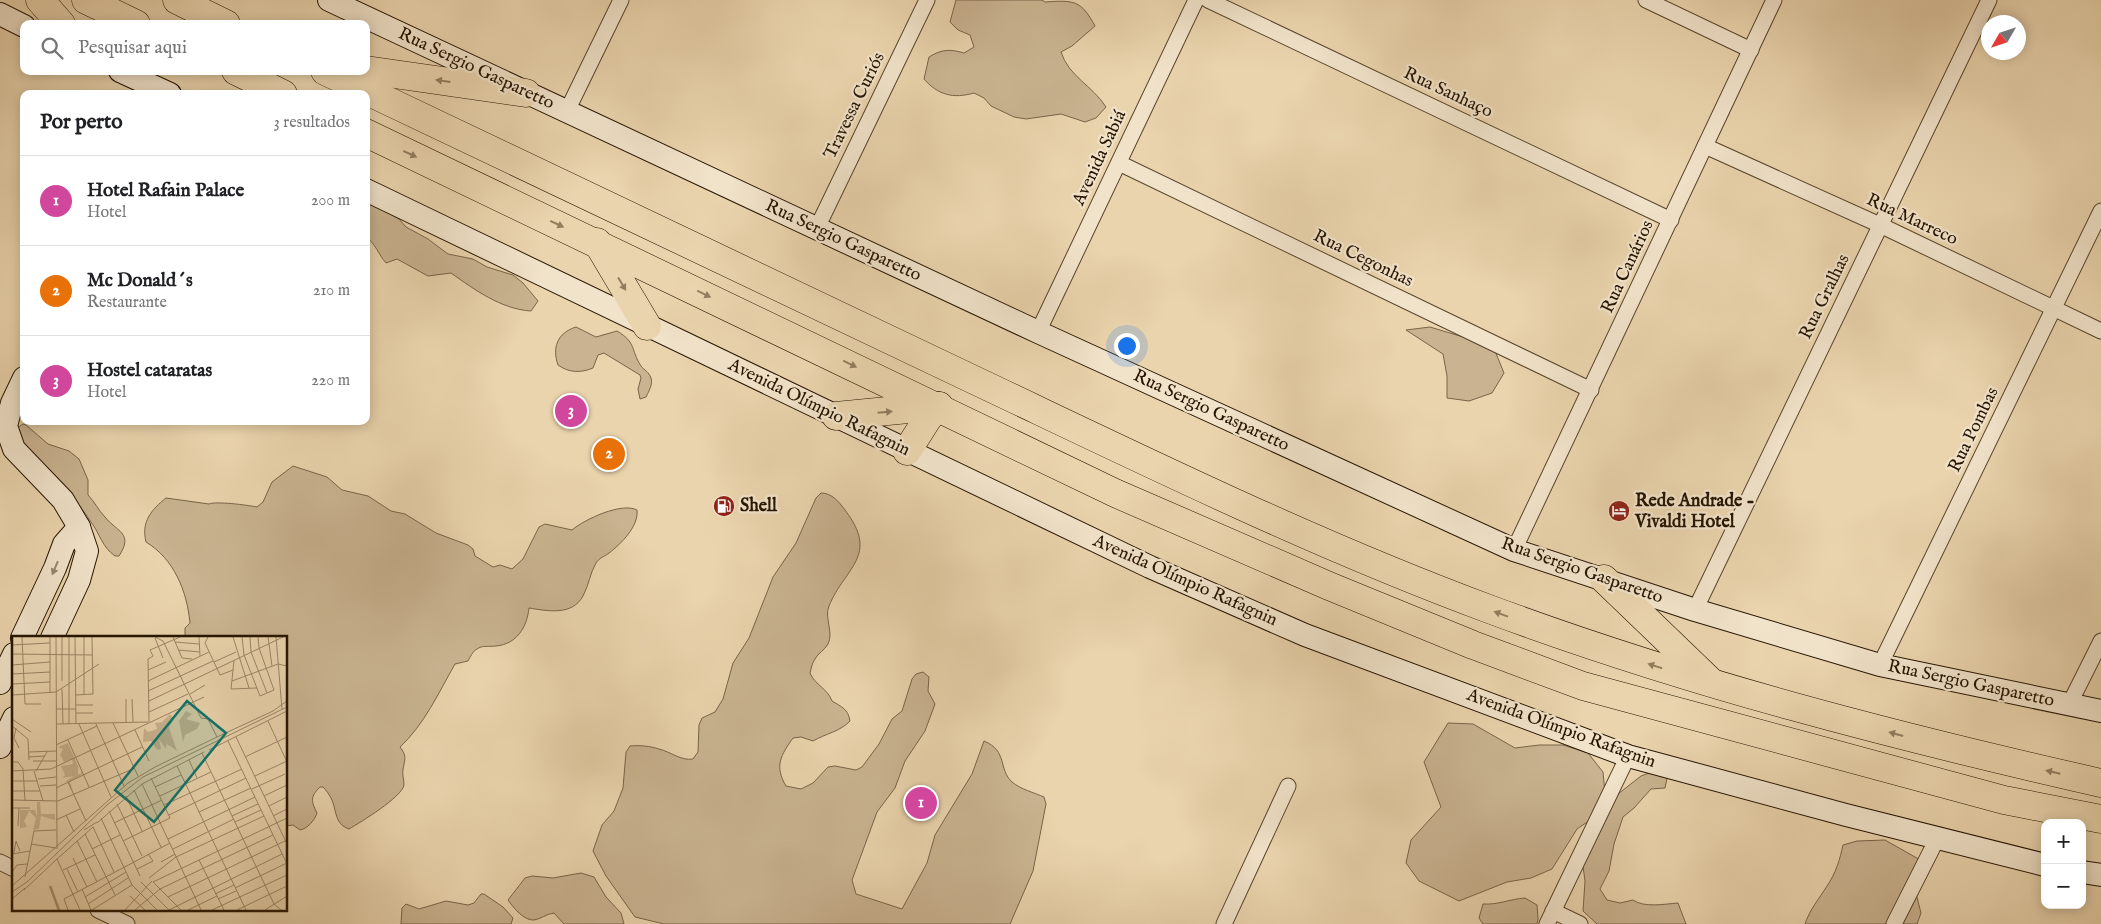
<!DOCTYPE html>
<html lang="pt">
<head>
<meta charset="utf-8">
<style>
	:root { --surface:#fff; --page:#f6f6f6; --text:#202124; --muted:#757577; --line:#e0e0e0; --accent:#db2777 }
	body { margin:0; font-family:"IM FELL English",serif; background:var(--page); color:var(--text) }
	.controls { position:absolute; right:15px; bottom:15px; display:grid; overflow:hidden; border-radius:10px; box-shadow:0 2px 12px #0003 }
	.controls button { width:45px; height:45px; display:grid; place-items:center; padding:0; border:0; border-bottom:1px solid var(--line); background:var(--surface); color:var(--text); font:25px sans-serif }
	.compass { position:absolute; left:1981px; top:15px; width:45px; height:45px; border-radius:50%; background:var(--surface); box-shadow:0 2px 12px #0003; rotate:231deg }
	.you { position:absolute; left:1126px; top:345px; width:18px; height:18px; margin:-12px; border:4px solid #fff; border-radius:50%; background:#1a73e8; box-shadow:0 0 0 8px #1a73e833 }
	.badge { display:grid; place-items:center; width:32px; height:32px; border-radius:50%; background:var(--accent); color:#fff; font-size:16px; font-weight:700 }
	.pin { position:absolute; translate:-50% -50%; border:2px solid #fff; box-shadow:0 1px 5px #0006 }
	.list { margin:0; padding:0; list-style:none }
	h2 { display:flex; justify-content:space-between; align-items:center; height:65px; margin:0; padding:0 20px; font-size:21px }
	h2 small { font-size:16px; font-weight:400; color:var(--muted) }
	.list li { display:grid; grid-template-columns:32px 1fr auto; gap:15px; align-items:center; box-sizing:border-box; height:90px; padding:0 20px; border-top:1px solid var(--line) }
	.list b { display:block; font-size:19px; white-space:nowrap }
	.list p { margin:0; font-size:16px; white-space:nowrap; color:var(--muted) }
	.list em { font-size:16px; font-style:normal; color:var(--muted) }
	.icon { flex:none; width:28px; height:28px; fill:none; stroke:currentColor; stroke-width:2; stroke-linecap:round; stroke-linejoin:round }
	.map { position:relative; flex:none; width:2101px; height:924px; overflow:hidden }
	.search { position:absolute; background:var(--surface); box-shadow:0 2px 12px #0003; left:20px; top:20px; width:350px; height:55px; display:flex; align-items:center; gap:12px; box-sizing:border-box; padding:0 18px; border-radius:10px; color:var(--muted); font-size:19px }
	.panel { position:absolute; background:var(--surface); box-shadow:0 2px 12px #0003; left:20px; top:90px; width:350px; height:335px; border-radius:10px }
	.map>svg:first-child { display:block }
	.green { fill:#c9b390; stroke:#786448 }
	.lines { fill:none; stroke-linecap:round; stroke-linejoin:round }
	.street-casing { stroke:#57442b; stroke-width:17 }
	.secondary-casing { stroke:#261400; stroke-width:24 }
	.highway-casing { stroke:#261400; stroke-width:29 }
	.street { stroke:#f1e3ca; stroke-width:15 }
	.secondary { stroke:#f1e3ca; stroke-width:22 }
	.highway { stroke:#ead4ad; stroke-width:28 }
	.oneway { fill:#927e5f }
	.oneway2 { fill:#96866f }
	.labels { text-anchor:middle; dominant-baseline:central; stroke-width:4.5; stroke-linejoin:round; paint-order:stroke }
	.street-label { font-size:18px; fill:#261400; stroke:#f1e3ca }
	.poi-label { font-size:18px; font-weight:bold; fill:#261400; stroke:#f1e3ca; text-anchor:start }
	.inset-river { fill:none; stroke:#a79372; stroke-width:2.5 }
	.inset-road { fill:none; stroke:#9c8768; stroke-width:1 }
	.view { fill:#0f766e; fill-opacity:0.15; stroke:#0f766e; stroke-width:2.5 }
	.inset-edge { fill:none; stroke:#261400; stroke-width:2.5 }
</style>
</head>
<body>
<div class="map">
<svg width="2101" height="924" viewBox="0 0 2101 924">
	<rect width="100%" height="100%" fill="#ead4ad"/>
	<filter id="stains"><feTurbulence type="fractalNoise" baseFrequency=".004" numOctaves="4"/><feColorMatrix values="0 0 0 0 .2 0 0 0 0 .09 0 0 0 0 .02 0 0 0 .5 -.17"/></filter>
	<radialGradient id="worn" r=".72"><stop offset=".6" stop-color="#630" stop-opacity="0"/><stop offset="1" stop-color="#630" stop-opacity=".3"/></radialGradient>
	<g class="green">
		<path d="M956,0H1042L1045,2C1074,0 1081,0 1095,26L1072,46L1061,52C1069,77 1092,85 1106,107L1096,118L1085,122L1061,114L1026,119L1014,117L991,106L984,98L974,93C953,99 938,95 924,79L929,57C942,49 950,49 964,53L974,47L970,35L958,30L950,22Z"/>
		<path d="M366,200L399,219L406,227L428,239L448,254L473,259L487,267L513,275L523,283L538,301L531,311C501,309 475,290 451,273L428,276L397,259L386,263C378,254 376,244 366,237Z"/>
		<path d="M576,327L596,337L617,331C637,343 630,349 641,366C644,370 649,372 651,378C653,384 649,391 646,397L640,399L638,389L641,378L640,375L604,353L598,355L593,368C581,373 569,373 558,365C552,348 557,333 576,327Z"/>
		<polygon points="1430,327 1473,340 1495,351 1504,373 1492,393 1469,401 1447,398 1447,376 1443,354 1406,330"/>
		<path d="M23,424L26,425L48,444L69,451L79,459L88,480V495C95,502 98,510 105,517C117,532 134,533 119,556H115C102,547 100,534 91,522C71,491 41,464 16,437L17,428Z"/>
		<path d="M293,466L327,477L342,490L368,496L391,511L405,514L436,533L468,545L473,549L475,556L493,567L500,565L512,569L523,559L539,527L545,524L572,530C585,519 622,502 637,510C639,526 621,544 609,553C604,557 600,557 596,563C590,573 589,585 583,596C572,616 548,611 529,608C527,627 517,644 496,646C490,647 482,645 477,649C473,651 470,657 468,661L455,664C439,692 424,725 400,747C407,756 405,759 403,769C402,775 404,779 404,785C402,797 361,822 349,829C334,824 337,810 331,798C329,794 326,790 323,787H320C310,797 311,801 317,813C315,820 307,829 300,830L293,825L286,826V638H185V628L190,623C187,591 174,559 146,542C141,522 151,510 166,498L209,504C216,501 247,505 257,507L263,502L272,482Z"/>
		<path d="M821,493C832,493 839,502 845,510C880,556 845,567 829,606C824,617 834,633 828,644C825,650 818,653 815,659C812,663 811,669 810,673C815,685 828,689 832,701C842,707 848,709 850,721C841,731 825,734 813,741L801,737L793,738C781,755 774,766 786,786L801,789L813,783L828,767L835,766L856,770L862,767L879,744L892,719L902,711L912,679L916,674L923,672L929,677L928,691L935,704L925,731L905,761L895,788L877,812L852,880L856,894L902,909L927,863L935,835L972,774L984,741C1008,751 998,769 1012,782C1020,789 1035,793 1044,797L1046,804L1033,871L1010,924H664L635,917L606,876L593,851L602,825L614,811L623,788L626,752L630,746C639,745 650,746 659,749C671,752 681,761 693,759L698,752L699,725L702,718L715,712L723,699L733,663L749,638L773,577L796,543L816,498Z"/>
		<polygon points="1448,723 1473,724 1515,748 1539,745 1563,745 1588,753 1603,772 1605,794 1596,816 1577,829 1552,869 1531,878 1507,882 1459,901 1419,881 1406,863 1411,840 1441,807 1424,762"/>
		<path d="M1655,771L1668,774L1665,788L1651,789L1634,808L1623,817L1614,844L1609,871L1600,889L1607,900L1620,903L1633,900C1644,908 1665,904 1678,903L1686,924H1597L1583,911L1585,881L1583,866L1618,794L1641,776Z"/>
		<path d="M1885,840L1922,861L1914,886L1921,913L1917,924H1805C1810,909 1819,899 1827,886C1836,873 1840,859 1843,845L1857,841Z"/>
		<path d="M581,873L594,877L606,897L621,913L624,924H564L554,913C546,914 541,919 534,920C524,921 513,907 508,900L525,878L532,876L553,878Z"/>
		<polygon points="481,894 484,894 503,907 513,918 511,924 401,924 402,908 406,904 419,909 446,901 468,905 474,903"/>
		<path d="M1525,898L1537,905L1538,919L1537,924H1483L1479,918L1483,904C1498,905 1510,899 1525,898Z"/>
	</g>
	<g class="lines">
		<g class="street-casing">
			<g id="street">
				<polyline points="1208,0 1671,220"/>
				<polyline points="1646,0 1751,50"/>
				<polyline points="567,111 621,0"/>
				<polyline points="1705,146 1880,225 2101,331"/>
				<polyline points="1119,163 1591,390"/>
				<polyline points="817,228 927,0"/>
				<polyline points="1038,332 1196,0"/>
				<polyline points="1514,550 1774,0"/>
				<polyline points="1695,610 1989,0"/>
				<polyline points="1880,665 2101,211"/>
				<polyline points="2069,705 2101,641"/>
				<polyline points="0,862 14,869"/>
				<polyline points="98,910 127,924"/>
				<polyline points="1553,911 1580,924"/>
				<polyline points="1224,924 1288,786"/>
				<polyline points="1547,924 1628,756"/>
				<polyline points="1894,924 1937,839"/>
			</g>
		</g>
		<g class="secondary-casing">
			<g id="secondary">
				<polyline points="329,0 1038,332 1514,550 1695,610 1880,665 2101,711"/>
				<polyline points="0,14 24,26"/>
				<polyline points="120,71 170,94"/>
				<polyline points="366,190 1150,567 1305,635 1628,756 1846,815 2045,865"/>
				<polyline points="24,378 12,403 6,426 14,449 63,500 79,527 87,551 79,580 52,638"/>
				<polyline points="22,638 55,568 64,544 79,527"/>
				<polyline points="0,683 14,654"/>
				<polyline points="0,747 14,718"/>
				<polyline points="2082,872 2101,875"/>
			</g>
		</g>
		<g class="highway-casing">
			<g id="highway">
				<polyline points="40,0 61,24"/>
				<polyline points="86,0 136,24"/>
				<polyline points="177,0 226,24"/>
				<polyline points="366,70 526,93"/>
				<polyline points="236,71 283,94"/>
				<path d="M325,71C540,173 755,275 970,378C1141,459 1311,543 1489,609C1688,683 1894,736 2101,783"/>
				<polyline points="366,133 1115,493 1329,586 1473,645 1583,686 2004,800 2101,819"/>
				<polyline points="597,242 647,326"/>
				<polyline points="836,416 939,406"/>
				<polyline points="907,451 928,418 939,406"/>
				<polyline points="1604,579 1710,681"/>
			</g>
		</g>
		<use href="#street" class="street"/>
		<use href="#secondary" class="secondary"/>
		<use href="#highway" class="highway"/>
	</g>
	<defs><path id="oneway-solid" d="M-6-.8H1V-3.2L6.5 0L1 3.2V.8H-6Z" transform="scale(1.25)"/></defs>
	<g class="oneway">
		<use href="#oneway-solid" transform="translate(443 81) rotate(-172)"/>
		<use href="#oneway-solid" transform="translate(410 154) rotate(25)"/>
		<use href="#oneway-solid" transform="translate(557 224) rotate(25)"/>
		<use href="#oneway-solid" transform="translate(622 284) rotate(59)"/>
		<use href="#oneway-solid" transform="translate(704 294) rotate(26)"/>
		<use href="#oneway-solid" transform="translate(850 364) rotate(26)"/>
		<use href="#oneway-solid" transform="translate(885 412) rotate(-5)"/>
		<use href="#oneway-solid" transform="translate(1501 614) rotate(-160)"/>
		<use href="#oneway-solid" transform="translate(1655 666) rotate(-162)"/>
		<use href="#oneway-solid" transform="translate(1896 734) rotate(-165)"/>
		<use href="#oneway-solid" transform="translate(2053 772) rotate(-167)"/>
	</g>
	<use class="oneway2" href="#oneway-solid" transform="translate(55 568) rotate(113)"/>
	<defs>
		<g id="fuel-disc" transform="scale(1.125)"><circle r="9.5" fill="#8f2418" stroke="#f1e3ca"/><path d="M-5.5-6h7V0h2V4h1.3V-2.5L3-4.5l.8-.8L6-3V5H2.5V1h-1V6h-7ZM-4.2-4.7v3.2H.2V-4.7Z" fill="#fff"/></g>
		<g id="hotel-disc" transform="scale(1.125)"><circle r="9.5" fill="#8f2418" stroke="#f1e3ca"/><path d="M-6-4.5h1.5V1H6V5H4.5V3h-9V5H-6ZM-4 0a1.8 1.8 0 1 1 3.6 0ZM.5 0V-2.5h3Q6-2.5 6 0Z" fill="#fff"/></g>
	</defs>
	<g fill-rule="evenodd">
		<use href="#fuel-disc" x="724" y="506"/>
		<use href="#hotel-disc" x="1619" y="511"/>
	</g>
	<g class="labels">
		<g class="street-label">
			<text transform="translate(476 69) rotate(25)">Rua Sergio Gasparetto</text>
			<text transform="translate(1448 93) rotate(25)">Rua Sanhaço</text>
			<text transform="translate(855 106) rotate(-64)">Travessa Curiós</text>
			<text transform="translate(1100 158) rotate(-65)">Avenida Sabiá</text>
			<text transform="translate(1912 220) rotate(25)">Rua Marreco</text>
			<text transform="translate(843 241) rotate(25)">Rua Sergio Gasparetto</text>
			<text transform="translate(1363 259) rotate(26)">Rua Cegonhas</text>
			<text transform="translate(1628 267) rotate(-65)">Rua Canários</text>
			<text transform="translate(1825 297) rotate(-64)">Rua Gralhas</text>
			<text transform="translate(819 408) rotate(26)">Avenida Olímpio Rafagnin</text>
			<text transform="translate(1211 411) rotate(25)">Rua Sergio Gasparetto</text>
			<text transform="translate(1974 430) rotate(-64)">Rua Pombas</text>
			<text transform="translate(1582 571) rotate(19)">Rua Sergio Gasparetto</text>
			<text transform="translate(1185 581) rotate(24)">Avenida Olímpio Rafagnin</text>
			<text transform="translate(1971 684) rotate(12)">Rua Sergio Gasparetto</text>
			<text transform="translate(1561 729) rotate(20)">Avenida Olímpio Rafagnin</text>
		</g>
		<g class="poi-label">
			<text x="1635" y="501">Rede Andrade -<tspan x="1635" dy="21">Vivaldi Hotel</tspan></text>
			<text x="740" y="506">Shell</text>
		</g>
	</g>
	<g transform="translate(12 636)">
		<rect width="275" height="275" fill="#ead4ad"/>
		<path d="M174,75L180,78L174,83L188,87L185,93L173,99L171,106L167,85ZM158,78L162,83L157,92L165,115L155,108V103L154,113L147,103L149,113L145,114L139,105L131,106L132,92L136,96L145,93L143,87L150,86ZM56,107L66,130V138H69V135L71,138L58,146L61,155L54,145L62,140L50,142L53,139L49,130L61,128L60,123L52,126L48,119L51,113L46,111ZM25,166H28L29,178H43V184L29,180L27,193L21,194L24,182L17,175L12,185L15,191L8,192V174H23L25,181Z" fill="#c9b390"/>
		<path class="inset-river" d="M38,250L47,274"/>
		<path class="inset-road" d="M10,1L13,68H29M44,1L45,213M50,1V45M57,1V88M63,1L64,88M72,1V59M143,1L151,5L189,82M161,1L170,22L180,23M187,1L188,20M196,1L193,7L208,39L221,34M221,1L237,52M230,1L232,19L248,60L262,54L247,12L246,1M238,1L239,16L255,57M256,1L260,30M264,1L270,73M143,2L151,22M163,6L187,8M0,9L38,7M166,14L188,16M0,18L80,19M222,25L219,53L245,52M202,26L224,16M0,29L38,26M136,34L154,26M0,38L38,36M136,45L197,16M220,45L266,28L275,30M0,48L38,46M50,53L51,88M136,55L201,25M38,57V1M178,58L193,49M0,59L44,56L87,28M64,59L81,58L80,1M120,63L121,86M137,65L271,1M64,69H81M44,73H64M261,75L275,65M137,76L176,58M64,77H81M189,82L196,83L205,101L261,75M0,83L19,96M256,85L275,126M137,86L136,23L141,20L138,14L168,1M101,87L126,140M114,87V63M44,88L136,86M67,88L99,161M84,88L112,150M0,90L16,103L17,124M4,92L2,102L7,112M123,94L137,125M224,101L275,208M56,104L77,151M216,105L275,228M44,109L85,90M197,114L275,75M17,116L44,115M190,117L262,268L269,274M17,121L33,120M233,121L275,101M177,124L185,142M21,125H44M0,126H6L11,133L13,165M165,130L234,274M0,135L39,133L192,61M22,135L31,165M24,135L35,116M243,140L275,125M26,143L44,141M0,145H26M56,146L74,185M130,148L189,274M28,150L44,149M143,151L169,139M44,152L130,111M240,153L273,138M122,154L149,211M0,155H28M114,160L130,195M148,160L199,136M252,160L275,149M0,164L46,165L123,132M105,168L130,220M152,169L230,133M257,170L275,161M0,172H18M97,175L128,240M187,176L239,152M54,179L62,196M157,179L234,142M220,180L246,168M261,180L275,173M89,182L120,249L145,274M44,184L68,173M223,186L249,174M85,187L130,148L192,116M102,187L150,164M6,190L7,172M81,191L102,236M72,194L85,186M73,198L103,259M156,203L243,161M65,205L85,246M111,205L158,182L139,142M19,208L44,212M80,213L108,199M161,213L222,183M2,217L4,205L8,215M0,218L18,215M61,222L75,251M45,223L81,191M187,224L212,274M149,226L163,218M55,233L66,256M125,233L141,225L136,218M51,234L83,219M0,236L5,229L15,228M13,241L22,195L44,194M137,242L164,221L252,180M129,246L157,274M141,246L275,182M141,246L169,274M0,250L116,147L143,131L205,101M223,252L275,227M70,253L79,274M12,254L45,223L68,274M0,256L15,246L95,169L131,141L275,71M203,258L222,249M118,260L133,274M73,261L114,236M156,261L275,204M0,263L13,252M206,263L224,255M76,268L116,242M56,274L52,263L158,207M80,274L120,249M113,274L140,245M123,274L148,253L261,199M157,274L270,218M176,274L205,260M200,274L275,239M225,274L275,250M253,274L275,260"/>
		<path class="view" d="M175,65L214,97L142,186L103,154Z"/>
		<rect width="275" height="275" class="inset-edge"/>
	</g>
	<rect width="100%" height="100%" filter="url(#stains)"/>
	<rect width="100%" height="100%" fill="url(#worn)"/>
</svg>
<div class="controls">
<button>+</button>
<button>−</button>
</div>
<svg class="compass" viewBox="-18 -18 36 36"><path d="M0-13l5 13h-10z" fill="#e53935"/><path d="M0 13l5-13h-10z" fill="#757577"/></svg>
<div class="you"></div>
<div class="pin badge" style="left:921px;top:803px;background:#d1479c">1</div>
<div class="pin badge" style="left:609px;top:454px;background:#e8710a">2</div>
<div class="pin badge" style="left:571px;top:411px;background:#d1479c">3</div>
<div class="search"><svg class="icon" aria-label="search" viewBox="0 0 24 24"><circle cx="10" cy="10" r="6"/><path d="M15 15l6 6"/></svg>Pesquisar aqui</div>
<section class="panel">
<h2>Por perto<small>3 resultados</small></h2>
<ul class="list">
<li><span class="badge" style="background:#d1479c">1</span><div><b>Hotel Rafain Palace</b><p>Hotel</p></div><em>200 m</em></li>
<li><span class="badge" style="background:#e8710a">2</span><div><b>Mc Donald´s</b><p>Restaurante</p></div><em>210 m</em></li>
<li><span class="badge" style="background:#d1479c">3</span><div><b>Hostel cataratas</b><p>Hotel</p></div><em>220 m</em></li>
</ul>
</section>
</div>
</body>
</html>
